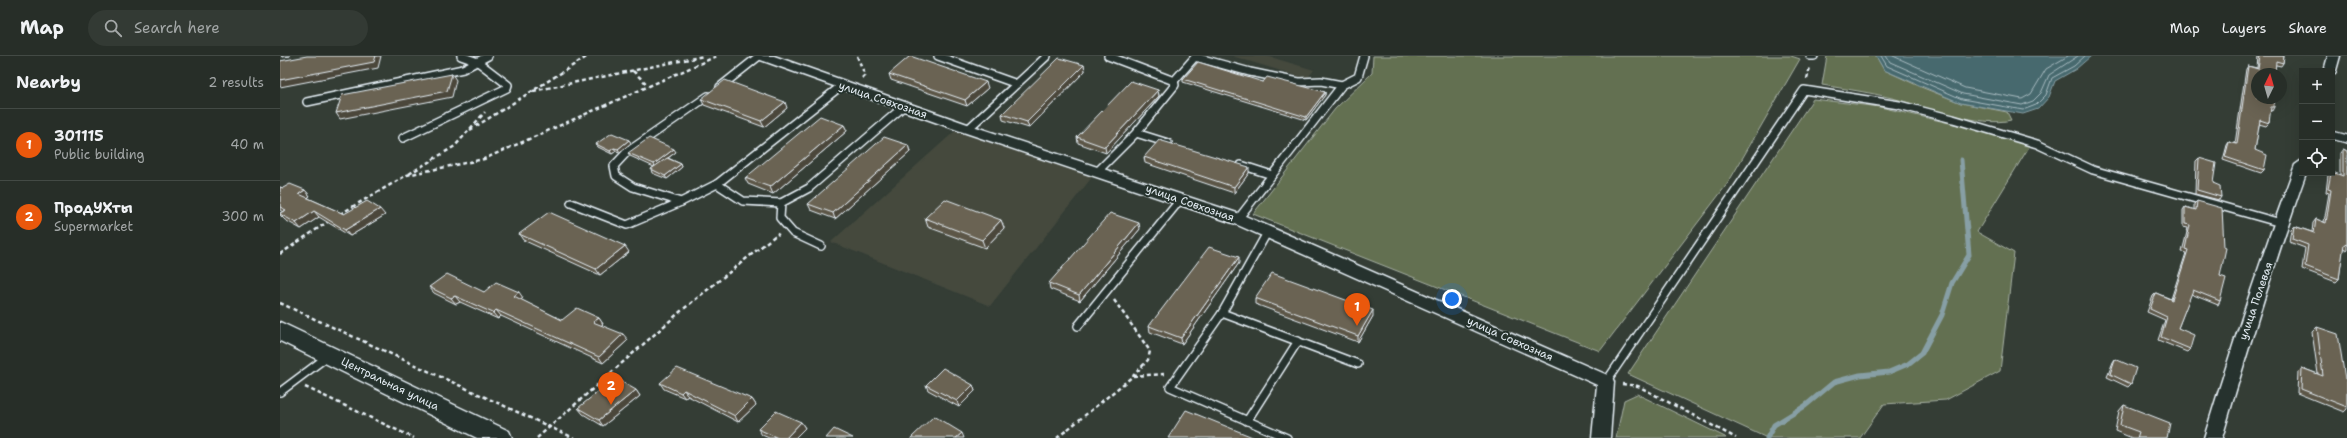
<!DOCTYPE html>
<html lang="en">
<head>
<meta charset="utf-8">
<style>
	:root { --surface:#272e28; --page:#333a34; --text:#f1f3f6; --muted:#a4a8a8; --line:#434a45; --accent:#ea580c }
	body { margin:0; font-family:"Shantell Sans",sans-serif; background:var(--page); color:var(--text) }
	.controls { position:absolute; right:12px; top:12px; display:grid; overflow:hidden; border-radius:0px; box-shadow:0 4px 16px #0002 }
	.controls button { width:36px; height:36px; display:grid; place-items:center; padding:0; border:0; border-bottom:1px solid var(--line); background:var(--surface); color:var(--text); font:20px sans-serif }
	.compass { position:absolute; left:1971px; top:12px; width:36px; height:36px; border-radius:50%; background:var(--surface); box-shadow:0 4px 16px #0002; rotate:5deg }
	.you { position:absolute; left:1172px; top:243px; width:14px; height:14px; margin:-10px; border:3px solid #fff; border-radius:50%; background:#1a73e8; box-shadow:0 0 0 6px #1a73e833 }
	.badge { display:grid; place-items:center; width:26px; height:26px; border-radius:50%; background:var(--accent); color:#fff; font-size:13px; font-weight:700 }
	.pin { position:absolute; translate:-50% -33px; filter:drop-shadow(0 1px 2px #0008) }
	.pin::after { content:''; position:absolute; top:21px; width:14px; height:12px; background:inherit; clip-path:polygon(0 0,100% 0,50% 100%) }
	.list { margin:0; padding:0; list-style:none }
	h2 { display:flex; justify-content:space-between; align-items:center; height:52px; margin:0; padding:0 16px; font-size:17px }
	h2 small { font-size:13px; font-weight:400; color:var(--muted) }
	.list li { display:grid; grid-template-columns:26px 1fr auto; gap:12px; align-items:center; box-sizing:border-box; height:72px; padding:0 16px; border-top:1px solid var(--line) }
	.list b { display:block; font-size:15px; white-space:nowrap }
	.list p { margin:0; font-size:13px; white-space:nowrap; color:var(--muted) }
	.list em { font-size:13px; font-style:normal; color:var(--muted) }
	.icon { flex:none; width:22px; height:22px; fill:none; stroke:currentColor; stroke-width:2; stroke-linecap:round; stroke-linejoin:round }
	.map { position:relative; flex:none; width:2067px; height:382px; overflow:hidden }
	header { display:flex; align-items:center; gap:24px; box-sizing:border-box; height:56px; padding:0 20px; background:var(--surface); border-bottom:1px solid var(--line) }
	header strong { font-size:19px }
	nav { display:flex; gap:22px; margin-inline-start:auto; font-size:14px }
	.search { width:280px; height:36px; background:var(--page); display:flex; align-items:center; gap:10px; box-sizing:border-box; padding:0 14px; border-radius:22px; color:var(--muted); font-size:15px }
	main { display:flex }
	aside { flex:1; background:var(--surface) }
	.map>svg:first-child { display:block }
	.built { fill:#44493e }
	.green { fill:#647051; stroke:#a6b0a4 }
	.water { fill:#47696e; stroke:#879fa5 }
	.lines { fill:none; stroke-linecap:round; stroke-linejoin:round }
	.shore { stroke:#a8bbc1; stroke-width:1 }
	.stream { stroke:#879fa5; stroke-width:5 }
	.lane-casing { stroke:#e8f1f8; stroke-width:10 }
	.street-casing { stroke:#e8f1f8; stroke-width:3 }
	.secondary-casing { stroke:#e8f1f8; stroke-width:3 }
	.path { stroke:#e8f1f8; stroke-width:2.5; stroke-dasharray:4 3; stroke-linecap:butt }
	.lane { stroke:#26332d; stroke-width:7 }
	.street { fill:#26332d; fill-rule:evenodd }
	.secondary { fill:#26332d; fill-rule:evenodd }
	.wall { fill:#5c5647; stroke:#e8f1f8 }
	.shaded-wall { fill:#4b463a; stroke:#e8f1f8 }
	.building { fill:#6b6453; stroke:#e8f1f8 }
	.labels { text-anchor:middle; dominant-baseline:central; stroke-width:4; stroke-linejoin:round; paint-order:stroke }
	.street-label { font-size:11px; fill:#e8f1f8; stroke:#26332d }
</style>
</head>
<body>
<header>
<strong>Map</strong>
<div class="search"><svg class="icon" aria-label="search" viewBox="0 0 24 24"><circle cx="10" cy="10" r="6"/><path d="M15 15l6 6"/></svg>Search here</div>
<nav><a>Map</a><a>Layers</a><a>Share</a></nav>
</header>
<main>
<aside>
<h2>Nearby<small>2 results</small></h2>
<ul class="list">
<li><span class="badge">1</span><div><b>301115</b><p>Public building</p></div><em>40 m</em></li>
<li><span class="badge">2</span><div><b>ПродУХты</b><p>Supermarket</p></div><em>300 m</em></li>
</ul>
</aside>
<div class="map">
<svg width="2067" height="382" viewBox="0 0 2067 382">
	<rect width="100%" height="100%" fill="#343d35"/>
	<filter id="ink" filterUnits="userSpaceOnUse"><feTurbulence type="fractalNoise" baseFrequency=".025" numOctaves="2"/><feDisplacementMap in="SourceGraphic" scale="8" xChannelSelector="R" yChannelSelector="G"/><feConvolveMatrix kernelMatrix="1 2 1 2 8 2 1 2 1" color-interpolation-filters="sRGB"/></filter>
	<g filter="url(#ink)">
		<g class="built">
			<polygon points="952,0 987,0 1034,14 1027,23"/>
			<polygon points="675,75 813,120 710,250 551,186"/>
		</g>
		<g class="green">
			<polygon points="1093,0 1511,0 1520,3 1448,127 1320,295 973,158 1055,53 1092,17"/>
			<path d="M1547,0H1596L1604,14L1641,31L1681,47L1727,56L1731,64C1702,72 1642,50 1612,42C1589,36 1565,33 1542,29Z"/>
			<polygon points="1533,43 1600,51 1752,86 1697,176 1734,197 1720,315 1666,344 1604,348 1580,382 1487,382 1348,318"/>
			<polygon points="1357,338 1445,381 1446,382 1336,382 1344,344"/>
		</g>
		<polygon class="water" points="1596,0 1811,0 1796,13 1775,25 1769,41 1758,53 1743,58 1681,47 1604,14"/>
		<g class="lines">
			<g class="shore">
				<polyline points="1601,0 1607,10 1682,43 1743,54 1756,49 1766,39 1772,22 1794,10 1805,0"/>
				<polyline points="1606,0 1610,6 1683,38 1742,49 1753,45 1761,37 1769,19 1798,0"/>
				<polyline points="1613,0 1685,32 1742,43 1751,38 1766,13 1788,0"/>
			</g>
			<polyline class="stream" points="1487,382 1494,369 1525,350 1554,326 1580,319 1609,316 1628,308 1642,297 1662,259 1672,227 1689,199 1681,104"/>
			<g class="lane-casing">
				<g id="lane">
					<polyline points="658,0 737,28"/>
					<polyline points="828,0 894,25 915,1 970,16 1019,26 1041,25 1062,29 958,163"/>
					<polyline points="1530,0 1534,0"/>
					<polyline points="1062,29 1078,21 1084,0"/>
					<polyline points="440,31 479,0"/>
					<polyline points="428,40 347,96 334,110 336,120 353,131 401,146 437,128 561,30"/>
					<polyline points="27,46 183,13 208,0"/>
					<polyline points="688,73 767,0"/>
					<polyline points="856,77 888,87"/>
					<polyline points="2052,79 2067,83"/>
					<polyline points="123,82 227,32 228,29 198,6 181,0"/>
					<polyline points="961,109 992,119"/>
					<polyline points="818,115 856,77 895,29 894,25"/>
					<polyline points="437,128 463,145 501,147 529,132 623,51"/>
					<polyline points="291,147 347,169 401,146"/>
					<polyline points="501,147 500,162 513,177 541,190"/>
					<polyline points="988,175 942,257 890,331 1007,382"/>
					<polyline points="942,257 1078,308"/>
					<polyline points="798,270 900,144"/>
					<polyline points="1326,326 1524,34 1619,49 1673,63 1757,88 1813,114 2001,167"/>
					<polyline points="0,336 48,300"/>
					<polyline points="967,365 1018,285"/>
				</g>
			</g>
			<g class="street-casing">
				<g id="street">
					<polygon points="476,0 494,0 693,70 963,159 1332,321 1334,326 1330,382 1312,382 1317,329 953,167 683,76 478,3"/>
					<polygon points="2048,0 2060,0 2055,18 2052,18 2052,15 2044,15"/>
					<path d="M2022,104V117H2026C1995,204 1968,293 1942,382H1924C1952,290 1982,199 2015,109Z"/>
				</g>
			</g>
			<g class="secondary-casing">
				<polygon id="secondary" points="0,266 229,375 232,382 197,382 0,285"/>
			</g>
			<g class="path">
				<polyline points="577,0 585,19 582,22"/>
				<polyline points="353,15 369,30"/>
				<polyline points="1527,23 1530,11"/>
				<polyline points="253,35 424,0"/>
				<polyline points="190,74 308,0"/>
				<polyline points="129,118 175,90 205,56"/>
				<polyline points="60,158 127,119 204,103 437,0"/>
				<polyline points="0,198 49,165"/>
				<polyline points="834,244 870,295 868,304 853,320"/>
				<polyline points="0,247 294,382"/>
				<polyline points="1342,328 1358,330 1456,382"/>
				<polyline points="25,331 134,382"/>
				<polyline points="257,382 401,255 497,178 499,179"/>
				<polyline points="777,382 853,320 884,318"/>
			</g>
			<use href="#lane" class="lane"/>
			<use href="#street" class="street"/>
			<use href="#secondary" class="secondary"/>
		</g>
		<g class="wall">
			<polygon points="1978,0 2004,0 2003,7 2001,10 1996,9 1977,18 1994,51 1992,55 1990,54 1989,67 1986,70 1979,68 1975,94 1984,114 1981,117 1943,104 1947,89 1949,86 1955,88 1966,13 1968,10 1977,12"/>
			<polygon points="804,9 805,15 749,72 723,64 722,58"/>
			<polygon points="609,18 708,32 687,50 611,24"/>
			<polygon points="903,23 983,26 1045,36 1045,39 1026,64 903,26"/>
			<polygon points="878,34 879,40 826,97 798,87 797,81"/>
			<polygon points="421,43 507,52 484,71 424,49"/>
			<polygon points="564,69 567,75 493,138 468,128 465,122"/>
			<polygon points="349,84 351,87 340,96 336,95 332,98 318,91 316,88"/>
			<polygon points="628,89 630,96 555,163 531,154 528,148"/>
			<polygon points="2063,93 2067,95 2067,194 2063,192 2059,223 2056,226 2022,213 2025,192 2009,186 2011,173 2014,170 2032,176 2033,167 2036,163 2044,166 2049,137 2046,136 2048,119 2050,117 2060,119 2060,97"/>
			<polygon points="396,96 388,102 401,108 402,111 387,123 372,117 371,113 374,111 350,100 348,97"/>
			<polygon points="864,101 969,117 954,137 865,107"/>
			<polygon points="1919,102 1941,141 1939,144 1915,138 1916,105"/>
			<polygon points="0,131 3,132 25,134 30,140 28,142 64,158 105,159 70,180 39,161 21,173 5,164 0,159 0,157 3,156 0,154"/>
			<polygon points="1917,145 1940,220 1940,245 1938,249 1911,238 1898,272 1910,293 1907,296 1878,284 1885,264 1867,256 1873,240 1876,237 1891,243 1906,197 1902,196 1908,172 1903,171 1903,154 1905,151 1914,154 1914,148"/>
			<polygon points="645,162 721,164 724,172 705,192 648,171"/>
			<polygon points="860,173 800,245 770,233 769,227"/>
			<polygon points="239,178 349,196 320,219 243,184"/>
			<polygon points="959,207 902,288 870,276 869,270"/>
			<polygon points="149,231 204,236 243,242 241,244 282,264 319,262 323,268 321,270 348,284 323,307 221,260 218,263 180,246 176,248 154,237"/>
			<polygon points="975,242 1093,260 1078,286 975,248"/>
			<polygon points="2037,271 2065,323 2067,324 2067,353 2064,356 2017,337 2018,316 2022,312 2038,318 2032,276"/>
			<polygon points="1835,303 1851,328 1848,331 1827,321 1833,306"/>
			<polygon points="380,327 472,343 476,349 458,366 408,340 405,342 384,333"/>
			<polygon points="646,329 693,329 695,335 679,351 648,334"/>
			<polygon points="356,334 360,340 323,370 303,358 298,352"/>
			<polygon points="1844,349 1887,382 1852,382 1835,375 1839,355"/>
			<polygon points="521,366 525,372 515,382 489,382 482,379 478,373"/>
		</g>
		<g class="shaded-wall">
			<polygon points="1,0 10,0 2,1"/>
			<polygon points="96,0 101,0 98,12 0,31 0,24"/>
			<polygon points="804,9 805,15 749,72 747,66"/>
			<polygon points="172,18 176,24 172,41 60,63 56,57"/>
			<polygon points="706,26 708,32 687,50 685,44"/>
			<polygon points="878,34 879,40 826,97 825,91"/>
			<polygon points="1045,36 1045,39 1026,64 1026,61"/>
			<polygon points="505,46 507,52 484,71 481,65"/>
			<polygon points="564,69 567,75 493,138 490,131"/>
			<polygon points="349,84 351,87 340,96 338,93"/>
			<polygon points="628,89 630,96 555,163 553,157"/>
			<polygon points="334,92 336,95 332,98 330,95"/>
			<polygon points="394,93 396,96 375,111 374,108"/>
			<polygon points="401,108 402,111 387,123 385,120"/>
			<polygon points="969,111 969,117 954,137 954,131"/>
			<polygon points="25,134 30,140 24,144 19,138"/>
			<polygon points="100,153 105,159 70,180 65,174"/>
			<polygon points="34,155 39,161 21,173 16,167"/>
			<polygon points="721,164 724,172 705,192 702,184"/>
			<polygon points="859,167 860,173 800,245 799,239"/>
			<polygon points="345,190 349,196 320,219 316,213"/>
			<polygon points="959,201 959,207 902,288 901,282"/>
			<polygon points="239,236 243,242 238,246 234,240"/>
			<polygon points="175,240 180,246 176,248 171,242"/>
			<polygon points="216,254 221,260 218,263 213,257"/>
			<polygon points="1093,254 1093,260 1078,286 1078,280"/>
			<polygon points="319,262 323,268 318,272 313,266"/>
			<polygon points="343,278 348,284 323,307 319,301"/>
			<polygon points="693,329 695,335 679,351 677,345"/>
			<polygon points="356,334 360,340 323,370 319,364"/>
			<polygon points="404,334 408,340 405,342 401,337"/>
			<polygon points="472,343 476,349 458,366 455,360"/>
			<polygon points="521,366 525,372 515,382 506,382"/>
			<polygon points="682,377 684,382 676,382"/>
		</g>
		<g class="building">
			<polygon points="27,0 96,0 94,6 0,24 0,5"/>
			<polygon points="630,0 706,26 685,44 609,18"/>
			<polygon points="1980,0 2004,0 2003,7 1996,5 1995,18 1977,18 1977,42 1995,42 1994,51 1991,51 1989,67 1980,64 1975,94 1987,99 1984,114 1945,101 1949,86 1957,88 1968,10 1978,13"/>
			<polygon points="779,2 804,9 747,66 722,58"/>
			<polygon points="918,6 983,26 987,21 1045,36 1026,61 903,23"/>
			<polygon points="172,18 167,35 56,57 62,39"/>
			<polygon points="445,24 505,46 481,65 421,43"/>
			<polygon points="851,25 878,34 825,91 797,81"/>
			<polygon points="540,60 564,69 490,131 465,122"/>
			<polygon points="332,77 349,84 338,93 334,92 330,95 316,88"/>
			<polygon points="604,81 628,89 553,157 528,148"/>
			<polygon points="369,82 394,93 374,108 348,97"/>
			<polygon points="879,84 969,111 954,131 864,101"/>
			<polygon points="2063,93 2067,95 2067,189 2064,188 2059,223 2025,210 2028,189 2012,183 2014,170 2034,177 2036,163 2046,167 2051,134 2048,133 2051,117 2052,117 2052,116 2063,120"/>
			<polygon points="387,102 401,108 385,120 371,113"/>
			<polygon points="1919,102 1936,107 1933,127 1940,130 1941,141 1917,134"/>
			<polygon points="10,128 25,134 19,138 64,158 87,145 100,153 65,174 34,155 16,167 0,158 0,157 6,154 0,151 0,131 3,132"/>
			<polygon points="665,143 721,164 702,184 645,162"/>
			<polygon points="1917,145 1942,152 1944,191 1946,192 1940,220 1946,222 1940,245 1913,234 1898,272 1914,279 1910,293 1881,281 1887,261 1870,253 1876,237 1892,244 1908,194 1905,193 1910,169 1905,168 1905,151 1916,154"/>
			<polygon points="269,156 345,190 316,213 239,178"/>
			<polygon points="830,157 859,167 799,239 769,227"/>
			<polygon points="929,191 959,201 901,282 869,270"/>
			<polygon points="992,217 1093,254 1078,280 975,242"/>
			<polygon points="167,218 204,236 216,226 239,236 234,240 282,264 297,252 319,262 313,266 343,278 319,301 216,254 213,257 175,240 171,242 149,231"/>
			<polygon points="2037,271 2058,278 2065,323 2067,324 2067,351 2021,333 2022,312 2043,320"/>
			<polygon points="1835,303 1856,312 1851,328 1830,318"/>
			<polygon points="397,312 472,343 455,360 404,334 401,337 380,327"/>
			<polygon points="663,312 693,329 677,345 646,329"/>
			<polygon points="335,322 356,334 319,364 298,352"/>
			<polygon points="1844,349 1890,367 1887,382 1857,382 1859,376 1840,369"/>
			<polygon points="906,354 975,382 888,382"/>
			<polygon points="496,355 521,366 506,382 498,382 478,373"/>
			<polygon points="654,360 682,377 676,382 631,382"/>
			<polygon points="554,373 573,382 546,382"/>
		</g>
	</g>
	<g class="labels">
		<g class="street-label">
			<text transform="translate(603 44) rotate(19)">улица Совхозная</text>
			<text transform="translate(910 147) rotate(19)">улица Совхозная</text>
			<text transform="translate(1976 245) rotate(-71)">улица Полевая</text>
			<text transform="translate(1230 283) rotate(24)">улица Совхозная</text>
			<text transform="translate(110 328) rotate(26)">Центральная улица</text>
		</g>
	</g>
</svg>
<div class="controls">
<button>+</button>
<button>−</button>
<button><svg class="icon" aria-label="locate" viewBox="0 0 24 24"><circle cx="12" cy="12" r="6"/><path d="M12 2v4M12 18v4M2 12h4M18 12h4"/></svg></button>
</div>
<svg class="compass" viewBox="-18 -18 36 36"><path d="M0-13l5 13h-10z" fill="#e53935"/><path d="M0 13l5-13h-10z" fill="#a4a8a8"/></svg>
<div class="you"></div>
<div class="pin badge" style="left:1077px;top:270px">1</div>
<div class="pin badge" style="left:331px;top:349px">2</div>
</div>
</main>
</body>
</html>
